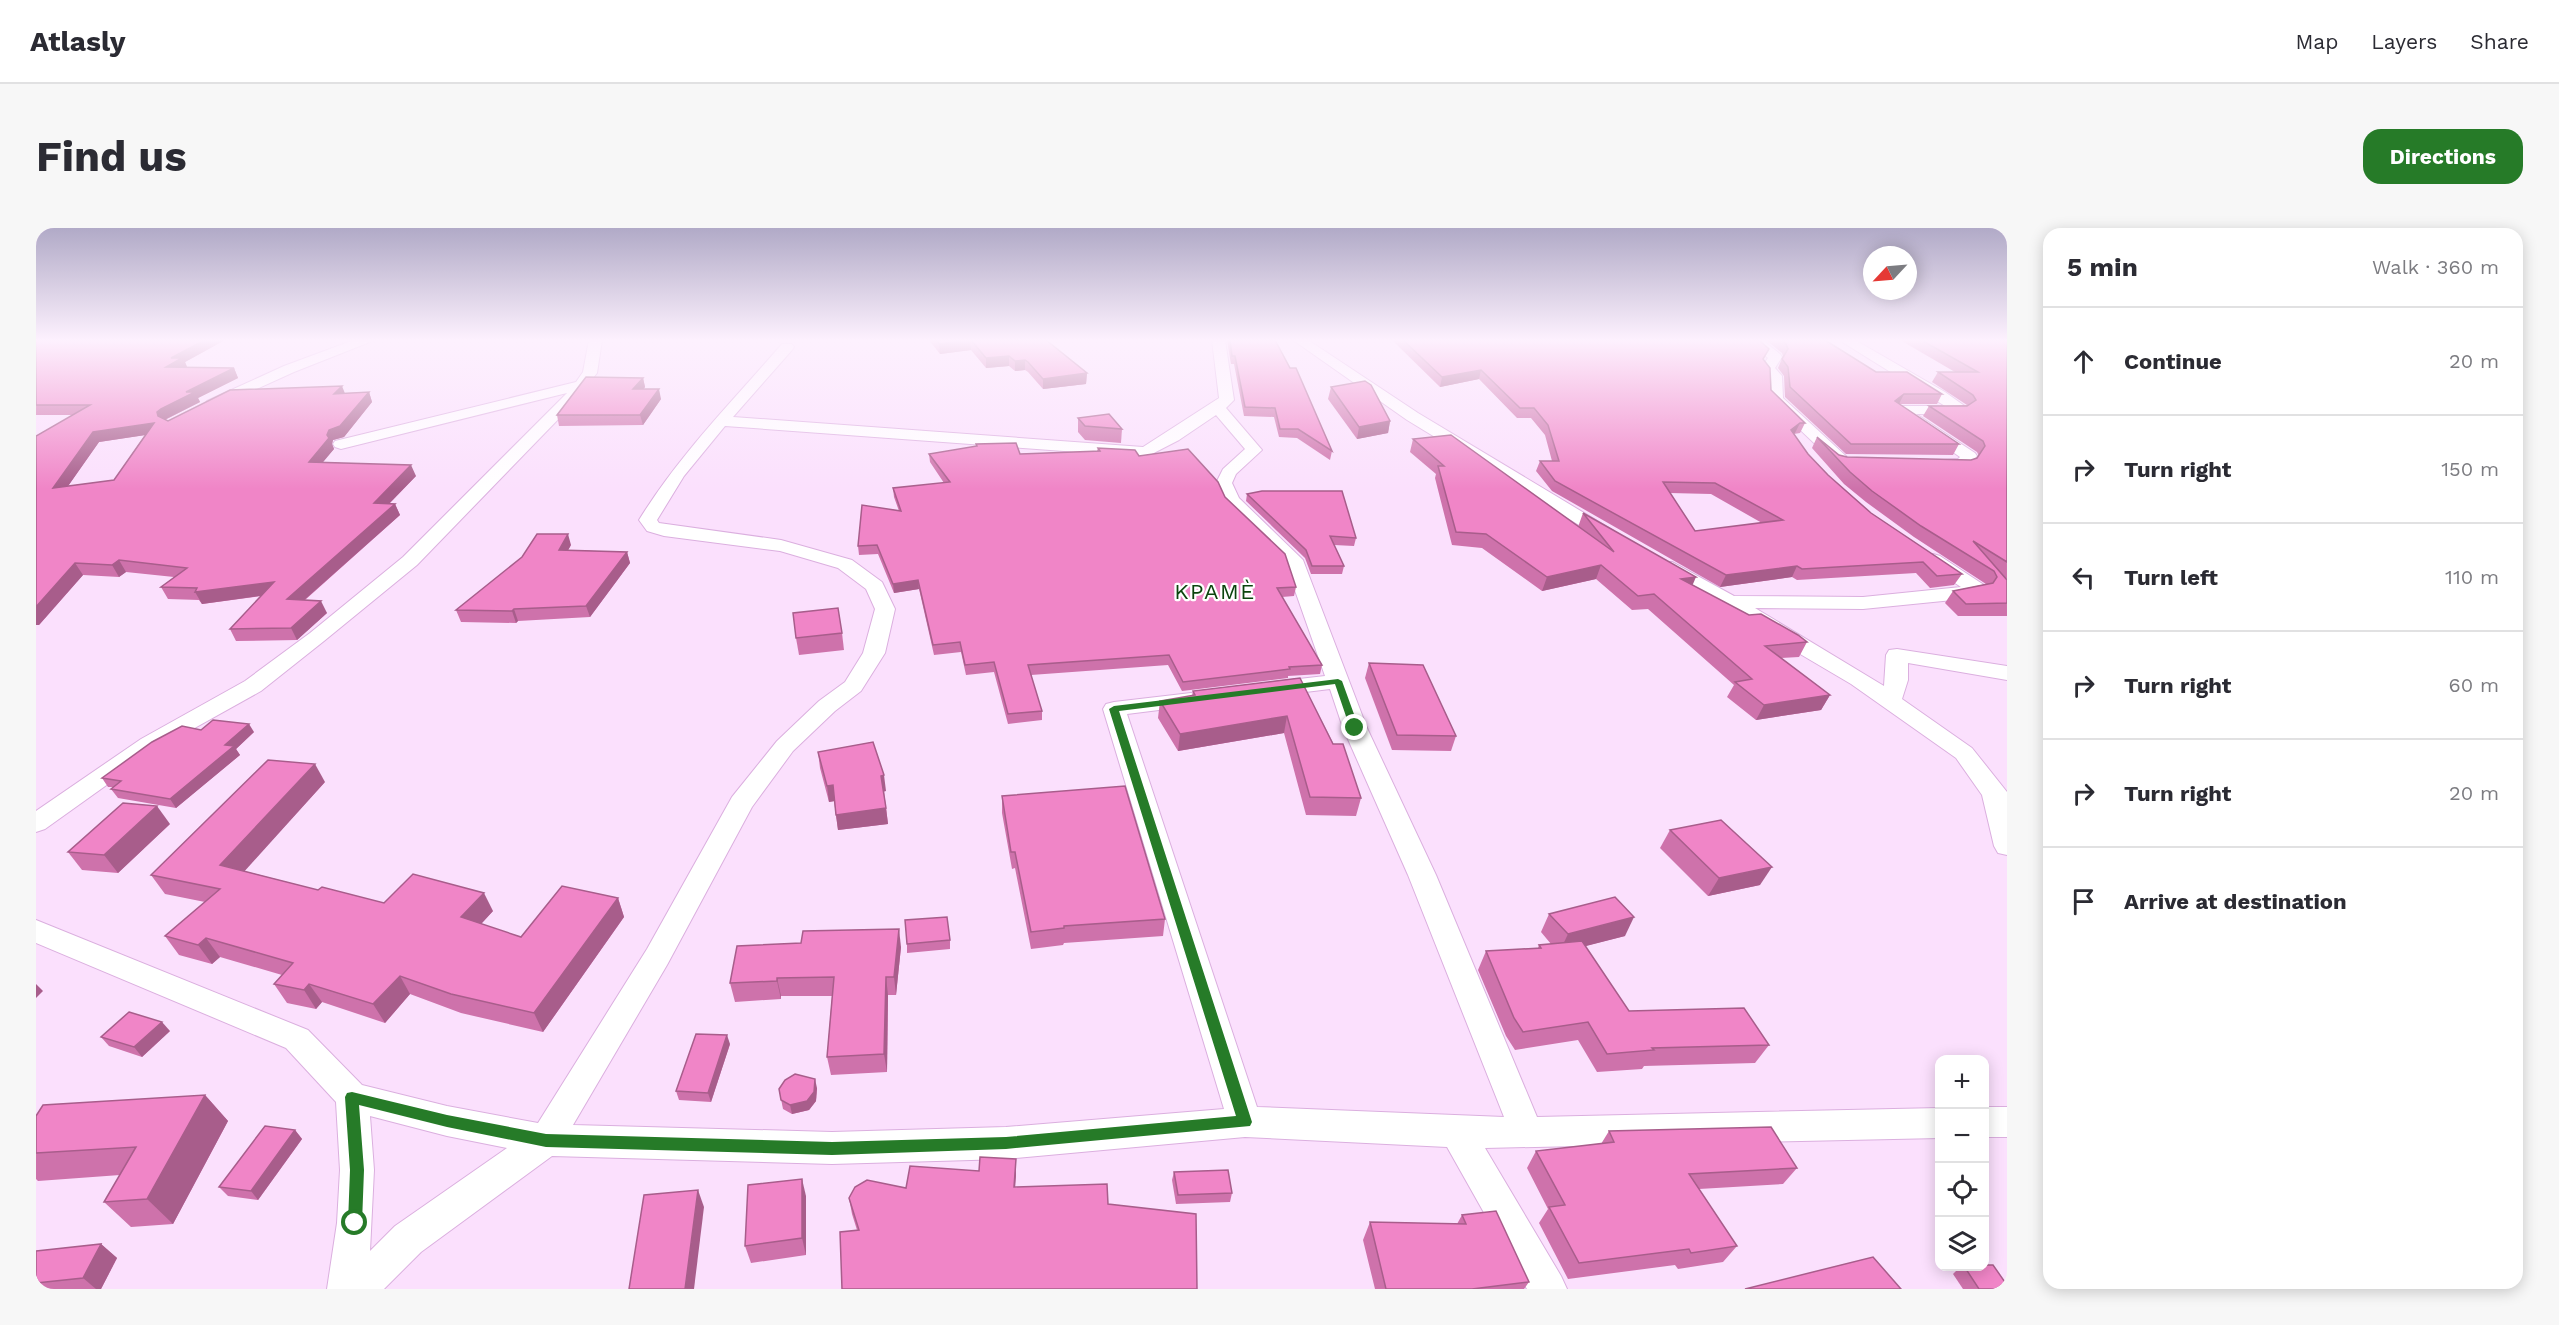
<!DOCTYPE html>
<html lang="en">
<head>
<meta charset="utf-8">
<style>
	:root { --surface:#fff; --page:#f7f7f7; --text:#2b2b33; --muted:#7c7c81; --line:#e1e1e2; --accent:#267b28 }
	body { margin:0; font-family:"Work Sans",sans-serif; background:var(--page); color:var(--text) }
	.controls { position:absolute; right:18px; bottom:18px; display:grid; overflow:hidden; border-radius:12px; box-shadow:0 3px 15px #0003 }
	.controls button { width:54px; height:54px; display:grid; place-items:center; padding:0; border:0; border-bottom:2px solid var(--line); background:var(--surface); color:var(--text); font:30px sans-serif }
	.compass { position:absolute; left:1827px; top:18px; width:54px; height:54px; border-radius:50%; background:var(--surface); box-shadow:0 3px 15px #0003; rotate:244deg }
	.stop { position:absolute; width:18px; height:18px; margin:-14px; border:4px solid #267b28; border-radius:50%; background:#fff }
	.stop.end { background:#267b28; border-color:#fff; box-shadow:0 2px 6px #0008 }
	.list { margin:0; padding:0; list-style:none }
	h2 { display:flex; justify-content:space-between; align-items:center; height:78px; margin:0; padding:0 24px; font-size:26px }
	h2 small { font-size:20px; font-weight:400; color:var(--muted) }
	.list li { display:grid; grid-template-columns:39px 1fr auto; gap:18px; align-items:center; box-sizing:border-box; height:108px; padding:0 24px; border-top:2px solid var(--line) }
	.list b { display:block; font-size:22px; white-space:nowrap }
	.list em { font-size:20px; font-style:normal; color:var(--muted) }
	.icon { flex:none; width:33px; height:33px; fill:none; stroke:currentColor; stroke-width:2; stroke-linecap:round; stroke-linejoin:round }
	.map { position:relative; flex:none; width:1971px; height:1061px; overflow:hidden; border-radius:18px }
	header { display:flex; align-items:center; gap:36px; box-sizing:border-box; height:84px; padding:0 30px; background:var(--surface); border-bottom:2px solid var(--line) }
	header strong { font-size:28px }
	nav { display:flex; gap:33px; margin-inline-start:auto; font-size:21px }
	.intro { display:flex; align-items:center; justify-content:space-between; box-sizing:border-box; height:144px; padding:0 36px }
	h1 { margin:0; font-size:42px }
	.button { padding:15px 27px; border-radius:18px; background:var(--accent); color:#fff; font-size:21px; font-weight:700 }
	main { display:flex; gap:36px; padding:0 36px }
	aside { flex:1; background:var(--surface); border-radius:18px; box-shadow:0 3px 15px #0003 }
	.map>svg:first-child { display:block }
	.lines { fill:none; stroke-linecap:round; stroke-linejoin:round }
	.minor-casing { stroke:#dbafdf; stroke-width:2 }
	.minor { fill:#fff; fill-rule:evenodd }
	.wall { fill:#ce72ab; fill-rule:evenodd }
	.shaded-wall { fill:#a85d8b }
	.building { fill:#f085c7; stroke:#a85d8b; stroke-width:1.5; fill-rule:evenodd }
	.route { fill:#267b28 }
	.labels { text-anchor:middle; dominant-baseline:central; stroke-width:4.5; stroke-linejoin:round; paint-order:stroke }
	.quarter-label { font-size:22px; letter-spacing:1.5px; fill:#0c440e; stroke:#fff }
</style>
</head>
<body>
<header>
<strong>Atlasly</strong>
<nav><a>Map</a><a>Layers</a><a>Share</a></nav>
</header>
<div class="intro"><h1>Find us</h1><a class="button">Directions</a></div>
<main>
<div class="map">
<svg width="1971" height="1061" viewBox="0 0 1971 1061">
	<rect width="100%" height="100%" fill="#fbe0fd"/>
	<g class="lines">
		<g class="minor-casing">
			<g id="minor">
				<polygon points="318,112 339,112 258,144 181,179 176,180 169,176 171,173 248,138"/>
				<polygon points="553,112 566,112 561,145 536,177 381,337 288,413 225,463 121,521 9,601 0,604 0,583 105,511 209,453 274,405 367,329 531,165 305,221 299,219 297,216 299,213 540,154 547,144"/>
				<path d="M1176,112H1189L1198,172L1190,180L1226,222L1200,246L1196,255L1203,270L1267,332L1331,500L1400,647L1501,889L1904,880V910L1449,920L1525,1048L1531,1061H1491L1411,919L1209,909L970,931L796,936L516,928L385,1024L348,1061H291L301,995L304,942L300,874L250,820L0,715V692L272,802L326,857L411,878L502,895L611,721L696,569L741,513L783,473L809,454L827,425L839,381L830,361L802,340L744,323L628,308L611,303L603,292C643,227 696,174 746,116H756L758,119L756,122L697,189L1107,219L1183,170ZM1180,187L1209,221L1187,241L1180,255L1189,276L1249,334L1289,448L1237,454L1229,456L1226,461L1229,466L1237,468L1294,461L1307,500L1372,647L1468,889L1221,879L1091,486L1163,477L1166,472L1163,467L1155,465L1078,474L1070,476L1067,481L1188,881L970,899L796,904L537,897L631,737L716,579L757,523L799,483L825,463L849,425L859,381L846,354L816,332L745,312L623,295L621,292L648,248L689,198L1110,229L1143,212ZM334,888L411,908L471,920L359,998L334,1023L338,942Z"/>
				<polygon points="1257,112 1272,112 1382,185 1578,303 1581,307 1578,311 1566,311 1371,192"/>
				<polygon points="1711,112 1726,112 1744,126 1746,129 1739,140 1746,148 1747,170 1812,230 1814,233 1812,236 1800,236 1735,174 1732,149 1725,140 1732,130"/>
				<polygon points="1803,112 1819,112 1909,164 1930,179 1932,182 1925,186 1880,186 1939,225 1941,228 1932,239 1894,239 1892,236 1894,233 1922,231 1924,229 1856,182 1863,178 1909,178"/>
				<polygon points="1897,326 1904,328 1948,357 1951,361 1948,365 1927,371 1827,381 1719,380 1848,458 1850,427 1853,422 1861,421 1971,438 1971,452 1872,435 1872,452 1866,471 1936,520 1971,564 1971,627 1962,625 1958,618 1946,567 1920,530 1815,456 1622,342 1620,338 1622,334 1636,334 1698,368 1827,369 1925,359 1890,336 1888,332 1890,328"/>
				<rect x="1948" y="879" width="23" height="30"/>
			</g>
		</g>
		<use href="#minor" class="minor"/>
	</g>
	<g class="wall">
		<path d="M0,112H189L149,134L151,139L198,140L202,150L162,170L164,174L129,192L132,193L308,165L333,164L336,174L308,209L297,212L296,216L298,221L286,234L380,248L353,276H359L364,287L269,372L291,385L261,412L200,413L194,401L225,368L166,376L163,372L132,371L125,359L138,349L90,344L83,349L47,347L3,397L37,187H0ZM109,207L78,252L32,258L63,214Z"/>
		<polygon points="893,112 1010,112 1051,145 1050,156 1007,161 992,144 989,142 979,143 973,138 950,140 935,122 904,126"/>
		<polygon points="1191,112 1239,112 1296,223 1294,232 1261,210 1243,209 1238,189 1208,188 1198,136 1195,136"/>
		<path d="M1356,112H1723L1735,162L1769,195L1764,205L1758,206L1772,226L1792,247L1835,285L1926,346L1918,357L1894,360L1880,345L1761,352L1756,349L1684,359L1516,263L1500,243L1504,233H1516L1509,207L1495,190H1481L1443,151L1404,159ZM1634,265L1675,266L1726,295L1659,303Z"/>
		<polygon points="1730,112 1789,112 1840,144 1906,166 1901,176 1863,176 1923,216 1917,227 1810,226 1749,169 1748,148 1742,140 1747,128 1746,125"/>
		<polygon points="1864,112 1971,112 1971,351 1969,350 1971,352 1971,388 1922,388 1909,375 1917,363 1950,356 1878,309 1830,274 1808,256 1776,220 1781,209 1803,227 1811,229 1935,232 1941,230 1943,228 1941,224 1887,188 1893,178 1931,177 1896,154 1902,144 1919,144"/>
		<polygon points="607,150 609,159 608,161 625,171 607,197 523,198 521,187"/>
		<polygon points="1295,159 1354,193 1352,205 1321,211 1292,171"/>
		<polygon points="1042,190 1086,201 1085,215 1049,212 1042,204"/>
		<polygon points="1377,211 1542,299 1547,285 1656,357 1713,387 1771,414 1763,429 1745,430 1794,467 1785,482 1720,492 1691,469 1698,457 1612,381 1596,382 1560,351 1506,363 1446,320 1416,317 1399,250 1400,246 1374,224"/>
		<polygon points="1062,220 1103,228 1189,269 1260,359 1258,368 1246,369 1286,437 1284,446 1252,448 1252,450 1146,463 1132,437 995,447 1006,483 1006,492 972,496 958,444 930,447 925,424 898,427 883,361 858,365 842,326 823,327 822,318 863,283 858,269 857,260 908,255 894,234 893,226 984,226 1061,223"/>
		<polygon points="1211,266 1320,310 1318,318 1298,317 1308,338 1306,346 1275,346 1269,330 1210,273"/>
		<polygon points="535,317 532,322 591,324 594,335 554,389 482,393 480,395 425,394 420,382"/>
		<polygon points="806,405 808,422 763,427 760,410"/>
		<polygon points="1333,435 1420,508 1415,523 1356,522 1329,450"/>
		<polygon points="1264,450 1325,570 1320,588 1270,587 1248,505 1142,523 1122,490 1124,473 1156,468 1157,463"/>
		<polygon points="165,502 218,504 200,521 204,527 140,580 82,570 75,561 77,559 72,559 66,550"/>
		<polygon points="782,524 850,563 848,563 852,596 802,602 798,573 793,574 784,540"/>
		<polygon points="289,554 208,643 282,662 348,675 457,683 445,696 485,709 582,670 588,689 507,804 425,785 374,766 349,795 286,774 280,781 251,775 238,756 246,747 184,729 176,736 143,727 129,708 169,674 129,666 115,647"/>
		<polygon points="966,568 1129,691 1127,708 1028,715 1027,717 995,721 979,640 976,641 966,585"/>
		<polygon points="134,596 82,645 46,642 32,624"/>
		<polygon points="1634,602 1724,657 1672,668 1624,620"/>
		<polygon points="1513,686 1589,708 1549,718 1593,783 1733,817 1719,835 1608,838 1606,841 1561,844 1542,812 1479,822 1470,808 1442,742 1450,723 1502,720 1503,717 1515,716 1505,704"/>
		<polygon points="914,712 914,721 871,725 871,716"/>
		<polygon points="865,719 860,767 852,767 851,844 795,847 791,829 796,768 745,768 745,771 699,774 694,755"/>
		<polygon points="134,803 106,829 73,818 65,809"/>
		<polygon points="694,816 675,874 643,872 640,863"/>
		<polygon points="781,860 780,873 773,882 756,886 747,881 743,861"/>
		<polygon points="169,867 192,893 137,996 95,999 68,974 84,947 2,953 0,951 0,888"/>
		<polygon points="259,902 266,911 222,972 192,968 183,959"/>
		<polygon points="1573,903 1761,940 1747,956 1663,961 1701,1018 1687,1034 1642,1041 1639,1037 1532,1051 1503,995 1512,981 1491,940 1500,923 1565,916"/>
		<polygon points="980,931 979,959 821,1002 816,986 813,970 870,960 943,943"/>
		<polygon points="1138,944 1196,965 1194,974 1140,976 1136,952"/>
		<polygon points="770,968 770,1027 715,1035 709,1018"/>
		<polygon points="1426,987 1493,1054 1488,1061 1339,1061 1327,1012 1334,994 1421,996"/>
		<polygon points="65,1016 81,1030 65,1061 0,1061 0,1023"/>
		<polygon points="1925,1038 1948,1038 1971,1061 1927,1061 1917,1046"/>
	</g>
	<g class="shaded-wall">
		<polygon points="169,112 189,112 149,134 151,139 130,139 135,130"/>
		<polygon points="930,112 934,112 935,122 904,126 903,116"/>
		<polygon points="973,128 973,138 950,140 950,130"/>
		<polygon points="989,132 989,142 979,143 979,133"/>
		<polygon points="198,140 202,150 162,170 164,174 130,191 126,194 122,188 121,184 125,181 150,164"/>
		<polygon points="1445,142 1443,151 1404,159 1406,149"/>
		<polygon points="1051,145 1050,156 1007,161 1007,151"/>
		<polygon points="607,150 609,159 599,170 597,161"/>
		<polygon points="306,158 310,168 298,166"/>
		<polygon points="623,161 625,171 607,197 604,187"/>
		<polygon points="333,164 336,174 308,209 297,212 296,216 298,221 278,245 273,234 291,207 293,202"/>
		<polygon points="1868,166 1863,176 1859,173"/>
		<polygon points="1354,193 1352,205 1321,211 1323,199"/>
		<polygon points="118,195 123,205 63,214 23,271 17,260 57,204"/>
		<polygon points="1764,195 1759,205 1750,212 1755,202"/>
		<polygon points="375,237 380,248 343,286 338,275"/>
		<polygon points="359,276 364,287 257,382 251,371"/>
		<polygon points="532,306 535,317 526,333 523,322"/>
		<polygon points="591,324 594,335 554,389 550,378"/>
		<polygon points="83,332 90,344 83,349 76,337"/>
		<polygon points="39,335 47,347 3,397 0,397 0,379"/>
		<polygon points="1565,337 1560,351 1506,363 1511,349"/>
		<polygon points="1761,338 1756,349 1684,359 1690,347"/>
		<polygon points="1660,349 1654,363 1645,351"/>
		<polygon points="882,352 883,361 858,365 857,356"/>
		<polygon points="238,354 244,365 166,376 159,364"/>
		<polygon points="285,373 291,385 261,412 255,400"/>
		<polygon points="478,381 482,393 480,395 476,383"/>
		<polygon points="1794,467 1785,482 1720,492 1728,477"/>
		<polygon points="1251,488 1248,505 1142,523 1144,506"/>
		<polygon points="213,496 218,504 200,521 204,527 140,580 134,571 189,517"/>
		<polygon points="279,536 289,554 197,656 184,637"/>
		<polygon points="848,547 850,563 847,564 845,548"/>
		<polygon points="797,557 799,573 793,574 791,558"/>
		<polygon points="121,578 134,596 82,645 68,627"/>
		<polygon points="850,580 852,596 802,602 800,587"/>
		<polygon points="1736,639 1724,657 1672,668 1683,650"/>
		<polygon points="448,665 457,683 434,708 425,689"/>
		<polygon points="582,670 588,689 507,804 498,785"/>
		<polygon points="1598,689 1589,708 1523,725 1532,706"/>
		<polygon points="863,701 865,719 860,767 858,749"/>
		<polygon points="170,710 184,729 176,736 162,717"/>
		<polygon points="364,748 374,766 349,795 337,776"/>
		<polygon points="850,749 852,767 851,844 848,826"/>
		<polygon points="741,750 745,768 745,771 741,753"/>
		<polygon points="0,756 7,763 0,770"/>
		<polygon points="273,756 286,774 280,781 268,762"/>
		<polygon points="126,794 134,803 106,829 98,819"/>
		<polygon points="691,807 694,816 675,874 672,865"/>
		<polygon points="779,851 781,860 780,873 773,882 756,886 754,877"/>
		<polygon points="169,867 192,893 137,996 111,971"/>
		<polygon points="259,902 266,911 222,972 215,963"/>
		<polygon points="980,931 980,947 978,975 978,959"/>
		<polygon points="766,951 770,968 770,1027 766,1010"/>
		<polygon points="662,962 668,979 658,1061 649,1061"/>
		<polygon points="65,1016 81,1030 65,1061 60,1061 47,1050"/>
	</g>
	<g class="building">
		<path d="M0,112H169L135,130H146L130,139L198,140L150,164H159L125,181L121,184L122,188L132,193L194,162L306,158L298,166L333,164L304,198L293,202L291,207L293,210L273,234L375,237L338,275L359,276L251,371L285,373L255,400L194,401L238,354L159,364L161,360L125,359L151,340L83,332L76,337L39,335L0,379V208L54,177H0ZM118,195L78,252L17,260L57,204Z"/>
		<polygon points="901,112 930,112 903,116"/>
		<polygon points="935,112 1010,112 1051,145 1007,151 992,134 989,132 979,133 973,128 950,130"/>
		<polygon points="1194,112 1239,112 1254,140 1260,140 1296,223 1262,201 1244,201 1239,180 1209,179 1199,128 1196,128"/>
		<path d="M1367,112H1723L1733,121L1727,131L1734,140L1735,162L1769,195H1764L1755,202L1772,226L1792,247L1835,285L1926,346L1901,348L1887,334L1766,341L1761,338L1690,347L1519,253L1504,233H1523L1512,197L1498,180H1484L1445,142L1406,149ZM1627,254L1679,255L1747,292L1659,303Z"/>
		<polygon points="1746,112 1789,112 1840,144 1871,144 1906,166 1868,166 1859,173 1923,216 1815,216 1754,159 1752,139 1746,131 1752,121 1750,116"/>
		<polygon points="1885,112 1971,112 1971,334 1937,313 1971,352 1971,375 1930,376 1917,363 1957,355 1961,349 1958,343 1885,298 1836,263 1814,244 1781,209 1803,227 1811,229 1935,232 1941,230 1949,218 1947,213 1893,178 1931,178 1940,172 1937,167 1902,144 1942,144"/>
		<polygon points="550,149 607,150 597,161 623,161 604,187 521,187"/>
		<polygon points="1329,153 1335,157 1354,193 1323,199 1295,159"/>
		<polygon points="1073,186 1086,201 1049,198 1042,190"/>
		<polygon points="1415,207 1578,324 1547,285 1660,349 1645,351 1713,387 1725,386 1762,407 1771,414 1729,418 1794,467 1728,477 1699,454 1716,451 1618,366 1602,368 1565,337 1511,349 1450,306 1420,304 1402,238 1408,238 1377,211"/>
		<polygon points="980,215 984,226 1064,223 1062,220 1099,222 1103,228 1152,221 1182,254 1189,269 1249,326 1260,359 1241,360 1286,437 1253,439 1254,441 1147,454 1133,427 992,437 1006,483 972,486 958,434 929,437 924,414 897,417 882,352 857,356 841,317 822,318 826,277 865,283 857,260 914,254 893,226 941,218 940,216"/>
		<polygon points="1226,263 1306,263 1320,310 1294,308 1308,338 1276,338 1270,322 1211,266"/>
		<polygon points="501,306 532,306 523,322 591,324 550,378 478,381 476,383 420,382 486,329"/>
		<polygon points="802,380 806,405 760,410 757,385"/>
		<polygon points="1333,435 1387,437 1420,508 1361,507"/>
		<polygon points="1264,450 1297,516 1307,516 1325,570 1274,569 1251,488 1144,506 1124,473 1159,467 1157,463"/>
		<polygon points="177,492 213,496 189,517 198,518 134,571 75,561 85,553 66,550 116,514 146,498 165,502"/>
		<polygon points="837,514 848,547 845,548 850,580 800,587 797,557 791,558 782,524"/>
		<polygon points="232,532 279,536 184,637 282,662 286,659 348,675 377,646 448,665 425,689 485,709 526,658 582,670 498,785 415,766 364,748 337,776 273,756 268,762 238,756 257,735 170,710 162,717 129,708 184,661 115,647"/>
		<polygon points="1089,558 1129,691 1028,698 1028,700 995,704 979,624 975,624 966,568"/>
		<polygon points="87,575 121,578 68,627 32,624"/>
		<polygon points="1685,592 1736,639 1683,650 1634,602"/>
		<polygon points="1579,669 1598,689 1532,706 1513,686"/>
		<polygon points="911,689 914,712 871,716 869,692"/>
		<polygon points="863,701 858,749 850,749 848,826 791,829 798,749 741,750 741,753 694,755 701,718 765,715 767,703"/>
		<polygon points="1546,713 1593,783 1708,780 1733,817 1616,820 1618,822 1571,826 1552,794 1487,804 1478,790 1450,723 1505,720 1503,717"/>
		<polygon points="93,784 126,794 98,819 65,809"/>
		<polygon points="660,806 691,807 672,865 640,863"/>
		<polygon points="759,846 779,851 778,864 771,873 754,877 745,872 743,861 749,852"/>
		<polygon points="169,867 111,971 68,974 100,919 0,925 0,888 7,877"/>
		<polygon points="229,898 259,902 215,963 183,959"/>
		<polygon points="1735,899 1761,940 1653,946 1701,1018 1655,1025 1653,1021 1543,1035 1513,979 1529,977 1500,923 1578,914 1573,903"/>
		<polygon points="944,929 980,931 978,959 1071,956 1072,976 1160,986 1161,1061 806,1061 804,1004 823,1002 813,970 819,959 831,952 870,960 874,938 943,943"/>
		<polygon points="1192,942 1196,965 1142,967 1138,944"/>
		<polygon points="766,951 766,1010 709,1018 712,957"/>
		<polygon points="662,962 649,1061 593,1061 608,967"/>
		<polygon points="1460,983 1493,1054 1436,1061 1350,1061 1334,994 1430,996 1426,987"/>
		<polygon points="65,1016 47,1050 0,1055 0,1023"/>
		<polygon points="1837,1029 1865,1061 1709,1061"/>
		<polygon points="1948,1037 1957,1037 1971,1057 1971,1061 1943,1061 1928,1038 1948,1038"/>
	</g>
	<linearGradient id="sky" x2="0" y2="1"><stop stop-color="#b1aac7"/><stop offset="0.43" stop-color="#fdf1fe"/><stop offset="1" stop-color="#fdf1fe" stop-opacity="0"/></linearGradient>
	<rect width="1971" height="261" fill="url(#sky)"/>
	<polygon class="route" points="1302,451 1306,453 1323,500 1322,502 1314,500 1299,456 1083,483 1216,894 1214,898 970,921 796,927 510,919 411,899 323,877 328,942 326,995 324,1000 319,1002 314,1000 312,995 314,942 309,869 311,865 316,864 411,887 510,906 796,914 970,909 1200,888 1073,481 1078,478"/>
	<g class="labels">
		<g class="quarter-label">
			<text x="1179" y="363">KPAMÈ</text>
		</g>
	</g>
</svg>
<div class="controls">
<button>+</button>
<button>−</button>
<button><svg class="icon" aria-label="locate" viewBox="0 0 24 24"><circle cx="12" cy="12" r="6"/><path d="M12 2v4M12 18v4M2 12h4M18 12h4"/></svg></button>
<button><svg class="icon" aria-label="layers" viewBox="0 0 24 24"><path d="M12 4l9 5-9 5-9-5zM3 14l9 5 9-5"/></svg></button>
</div>
<svg class="compass" viewBox="-18 -18 36 36"><path d="M0-13l5 13h-10z" fill="#e53935"/><path d="M0 13l5-13h-10z" fill="#7c7c81"/></svg>
<div class="stop" style="left:319px;top:995px"></div>
<div class="stop end" style="left:1319px;top:500px"></div>
</div>
<aside>
<h2>5 min<small>Walk · 360 m</small></h2>
<ul class="list">
<li><svg class="icon" aria-label="ahead" viewBox="0 0 24 24"><path d="M12 20V5M6 11l6-6 6 6"/></svg><div><b>Continue</b></div><em>20 m</em></li>
<li><svg class="icon" aria-label="right" viewBox="0 0 24 24"><path d="M7 20v-9h11M14 6l5 5-5 5"/></svg><div><b>Turn right</b></div><em>150 m</em></li>
<li><svg class="icon" aria-label="left" viewBox="0 0 24 24"><path d="M17 20v-9H6M10 6l-5 5 5 5"/></svg><div><b>Turn left</b></div><em>110 m</em></li>
<li><svg class="icon" aria-label="right" viewBox="0 0 24 24"><path d="M7 20v-9h11M14 6l5 5-5 5"/></svg><div><b>Turn right</b></div><em>60 m</em></li>
<li><svg class="icon" aria-label="right" viewBox="0 0 24 24"><path d="M7 20v-9h11M14 6l5 5-5 5"/></svg><div><b>Turn right</b></div><em>20 m</em></li>
<li><svg class="icon" aria-label="arrive" viewBox="0 0 24 24"><path d="M6 21V4h12l-3 4 3 4H6"/></svg><div><b>Arrive at destination</b></div></li>
</ul>
</aside>
</main>
</body>
</html>
